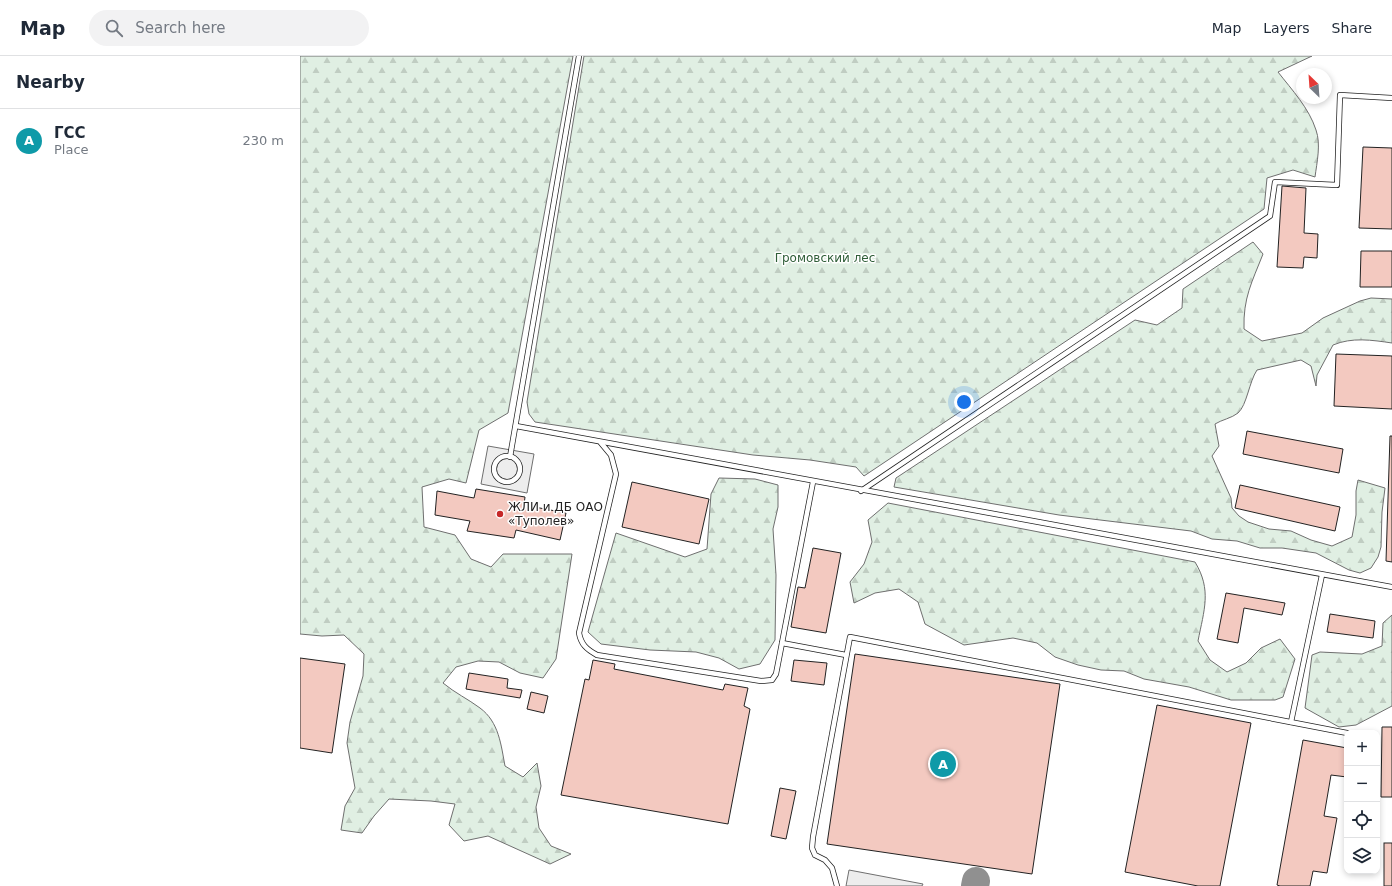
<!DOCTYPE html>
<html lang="en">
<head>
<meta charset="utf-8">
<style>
	:root { --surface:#fff; --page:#f2f2f3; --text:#1f2937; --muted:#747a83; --line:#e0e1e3; --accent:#0b8043 }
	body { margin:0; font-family:"DejaVu Sans",sans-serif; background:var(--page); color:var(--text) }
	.controls { position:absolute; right:12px; bottom:12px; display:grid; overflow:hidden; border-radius:8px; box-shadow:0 2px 6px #0003 }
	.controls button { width:36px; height:36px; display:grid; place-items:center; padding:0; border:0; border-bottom:1px solid var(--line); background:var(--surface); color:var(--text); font:20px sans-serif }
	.compass { position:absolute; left:996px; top:12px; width:36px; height:36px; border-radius:50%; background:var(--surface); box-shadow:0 2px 6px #0003; rotate:335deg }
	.you { position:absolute; left:664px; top:346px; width:14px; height:14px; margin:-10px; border:3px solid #fff; border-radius:50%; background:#1a73e8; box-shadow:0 0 0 6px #1a73e833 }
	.badge { display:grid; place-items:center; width:26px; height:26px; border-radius:50%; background:var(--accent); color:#fff; font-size:13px; font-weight:700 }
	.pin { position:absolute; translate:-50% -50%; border:2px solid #fff; box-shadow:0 1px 4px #0006 }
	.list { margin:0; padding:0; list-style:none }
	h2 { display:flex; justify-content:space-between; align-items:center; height:52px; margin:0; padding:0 16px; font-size:17px }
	h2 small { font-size:13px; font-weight:400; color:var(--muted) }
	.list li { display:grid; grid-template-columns:26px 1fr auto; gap:12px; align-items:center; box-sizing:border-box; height:64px; padding:0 16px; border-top:1px solid var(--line) }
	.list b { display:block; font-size:15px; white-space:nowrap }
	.list p { margin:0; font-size:13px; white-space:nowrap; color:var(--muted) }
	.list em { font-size:13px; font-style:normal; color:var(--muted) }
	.icon { flex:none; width:22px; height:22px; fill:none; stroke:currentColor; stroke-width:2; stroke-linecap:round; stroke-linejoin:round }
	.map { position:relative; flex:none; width:1092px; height:830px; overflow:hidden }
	header { display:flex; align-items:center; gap:24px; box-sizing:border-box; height:56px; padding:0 20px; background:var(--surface); border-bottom:1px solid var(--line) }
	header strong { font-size:19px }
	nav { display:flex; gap:22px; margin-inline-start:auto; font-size:14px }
	.search { width:280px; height:36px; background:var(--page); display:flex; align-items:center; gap:10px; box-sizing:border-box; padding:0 14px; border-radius:22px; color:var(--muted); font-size:15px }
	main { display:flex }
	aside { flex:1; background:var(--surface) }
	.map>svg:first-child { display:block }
	.forest { fill:url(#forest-firs); stroke:#6f6f6f }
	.parking { fill:#ededed; stroke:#6f6f6f }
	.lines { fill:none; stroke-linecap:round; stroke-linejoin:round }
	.taxiway { stroke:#909090; stroke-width:28 }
	.building { fill:#f3c9c0; stroke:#222 }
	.lane-casing { stroke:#222; stroke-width:6 }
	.lane { stroke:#fff; stroke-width:4.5 }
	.poi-dot { fill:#c62828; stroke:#fff; stroke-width:1.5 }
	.labels { text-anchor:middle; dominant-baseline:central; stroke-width:3; stroke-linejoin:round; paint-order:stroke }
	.park-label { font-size:12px; fill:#2f5e38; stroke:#fff }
	.poi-label { font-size:12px; fill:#222; stroke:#fff; text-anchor:start }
</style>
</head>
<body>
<header>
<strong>Map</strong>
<div class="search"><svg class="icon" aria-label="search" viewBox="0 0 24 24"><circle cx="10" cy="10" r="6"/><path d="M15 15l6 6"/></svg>Search here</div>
<nav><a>Map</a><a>Layers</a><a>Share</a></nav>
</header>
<main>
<aside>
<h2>Nearby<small></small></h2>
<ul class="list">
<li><span class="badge" style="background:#0f9aa8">A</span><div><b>ГСС</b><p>Place</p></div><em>230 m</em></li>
</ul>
</aside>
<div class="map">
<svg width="1092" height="830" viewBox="0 0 1092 830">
	<defs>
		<pattern id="forest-firs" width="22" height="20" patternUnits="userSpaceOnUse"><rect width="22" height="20" fill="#e0efe3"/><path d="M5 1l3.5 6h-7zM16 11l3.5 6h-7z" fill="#c0cdc2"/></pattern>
	</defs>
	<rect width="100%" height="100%" fill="#fff"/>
	<g class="forest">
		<path d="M0,0H273L208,357L179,374L166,427L149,423L122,431L124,471L155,479L171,503L191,511L203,498H272L256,603L243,622L220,617L199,606L178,605L156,611L143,627C155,637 168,643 180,652C199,666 201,689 205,710L223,721L237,707L241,730L236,751L239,772L251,790L271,798L250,808L188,780L164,785L149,769L155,748L131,745L89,743L74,760L62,777L41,774L45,750L55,732L47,687L50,666L63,620L64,598L44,579L22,580L0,578Z"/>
		<path d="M284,0H1012L978,16C992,34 1009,52 1016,74C1021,88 1017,106 1015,121L993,114L967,122L964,153L564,420L556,411L510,404L453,399L235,366L229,358L227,346Z"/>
		<path d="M953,186L963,198C952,226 943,242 944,273L962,285L1002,277L1023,262L1060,245L1071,242L1092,243V287C1072,284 1052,281 1033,289L1017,319L1016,330L1011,310L1001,304L957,314C949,326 947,349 938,357C932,362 921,364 915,368L919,390L912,400L931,442L932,452L939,460L948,466L969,473L991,475L1011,484L1032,490L1052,481L1056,459V435L1058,424L1085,432L1082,456L1081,491L1078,501L1071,512L1060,517L1049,514L1016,497L982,492H960L937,485L912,483L891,475L759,459L594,431L596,422L835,264L857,269L882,252L883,233Z"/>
		<polygon points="419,422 455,423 478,429 478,451 473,473 476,519 475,584 460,608 439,613 419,602 396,596 350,594 301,588 288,576 316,477 385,501 407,493 411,438"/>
		<path d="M588,447L895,506C912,534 904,554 898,585L910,604L927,616L946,607L961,592L980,583L995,603L983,641L975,644H931L889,631L844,623L824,615L801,614L778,609L755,601L737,587L713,582L664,589L625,568L618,546L599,533L575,537L554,547L550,526L564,508L572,486L568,464Z"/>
		<polygon points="1092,559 1092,650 1056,669 1039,671 1005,652 1012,599 1020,596 1062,598 1082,590 1083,567"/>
	</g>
	<g class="parking">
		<polygon points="188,390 234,398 227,437 181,428"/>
		<polygon points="549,814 623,828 622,830 546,830"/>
	</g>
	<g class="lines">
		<polyline class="taxiway" points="675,830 676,825"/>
	</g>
	<g class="building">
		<polygon points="1063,91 1092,92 1092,173 1059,172"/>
		<polygon points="982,130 1006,132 1004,177 1018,178 1017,202 1004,201 1003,212 977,211"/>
		<polygon points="1061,195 1092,195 1092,231 1060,231"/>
		<polygon points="1036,298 1092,300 1092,353 1034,350"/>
		<polygon points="947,375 1043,393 1039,417 943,398"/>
		<polygon points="1090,380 1092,380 1092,506 1086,505"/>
		<polygon points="332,426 409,443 399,488 322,471"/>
		<polygon points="940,429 1040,451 1035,475 935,452"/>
		<polygon points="176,433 225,441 224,449 266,457 260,484 216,474 214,482 167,475 170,465 135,459 137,435 174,442"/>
		<polygon points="513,492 541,497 526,577 491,571 498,531 505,532"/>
		<polygon points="926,537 985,547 982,559 944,552 938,587 917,583"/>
		<polygon points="1030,558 1075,565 1073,582 1027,576"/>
		<polygon points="555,598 760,628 732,818 527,788"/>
		<polygon points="0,602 45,608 32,697 0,692"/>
		<polygon points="293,604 315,608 314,613 423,634 425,628 448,632 444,650 450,653 428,768 261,739 285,623 289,624"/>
		<polygon points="494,604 527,607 524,629 491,625"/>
		<polygon points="169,617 208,623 207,632 222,634 220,642 166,633"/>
		<polygon points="231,636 248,640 244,657 227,653"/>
		<polygon points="857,649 951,667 920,830 898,830 825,816"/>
		<polygon points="1082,671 1092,671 1092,741 1081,741"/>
		<polygon points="1003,684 1047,692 1047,721 1031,719 1024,760 1037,762 1027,817 1013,815 1010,830 980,830 977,829"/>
		<polygon points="480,732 496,735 486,783 471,780"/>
		<rect x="1084" y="787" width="8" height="43"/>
	</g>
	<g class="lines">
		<g class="lane-casing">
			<g id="lane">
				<polyline points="216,370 1092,531"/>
				<path d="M301,387L311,399L316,418L279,577C281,588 286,593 297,599L461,625L472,624L476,618L482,587L513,426"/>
				<circle cx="207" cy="413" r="13"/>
				<polyline points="210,401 279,0"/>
				<polyline points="561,435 970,160 975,126 1037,129 1040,39 1092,42"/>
				<polyline points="482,587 546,599"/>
				<polyline points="991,666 1022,519"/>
				<polyline points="537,830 532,812 525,804 515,799 512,792 513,781 550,581 1047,677"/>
			</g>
		</g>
		<use href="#lane" class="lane"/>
	</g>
	<circle class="poi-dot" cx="200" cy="458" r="4"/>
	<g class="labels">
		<g class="park-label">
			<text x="525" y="202">Громовский лес</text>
		</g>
		<g class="poi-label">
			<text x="208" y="451">ЖЛИ и ДБ ОАО<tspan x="208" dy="14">«Туполев»</tspan></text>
		</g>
	</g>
</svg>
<div class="controls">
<button>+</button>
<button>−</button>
<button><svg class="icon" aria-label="locate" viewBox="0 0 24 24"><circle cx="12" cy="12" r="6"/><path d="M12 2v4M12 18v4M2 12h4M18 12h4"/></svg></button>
<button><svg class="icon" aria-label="layers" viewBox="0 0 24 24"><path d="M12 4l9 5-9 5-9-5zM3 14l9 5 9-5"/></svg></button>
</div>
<svg class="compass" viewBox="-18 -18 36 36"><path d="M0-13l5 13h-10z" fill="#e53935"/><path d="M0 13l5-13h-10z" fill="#747a83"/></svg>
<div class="you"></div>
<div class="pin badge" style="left:643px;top:708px;background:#0f9aa8">A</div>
</div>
</main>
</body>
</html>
